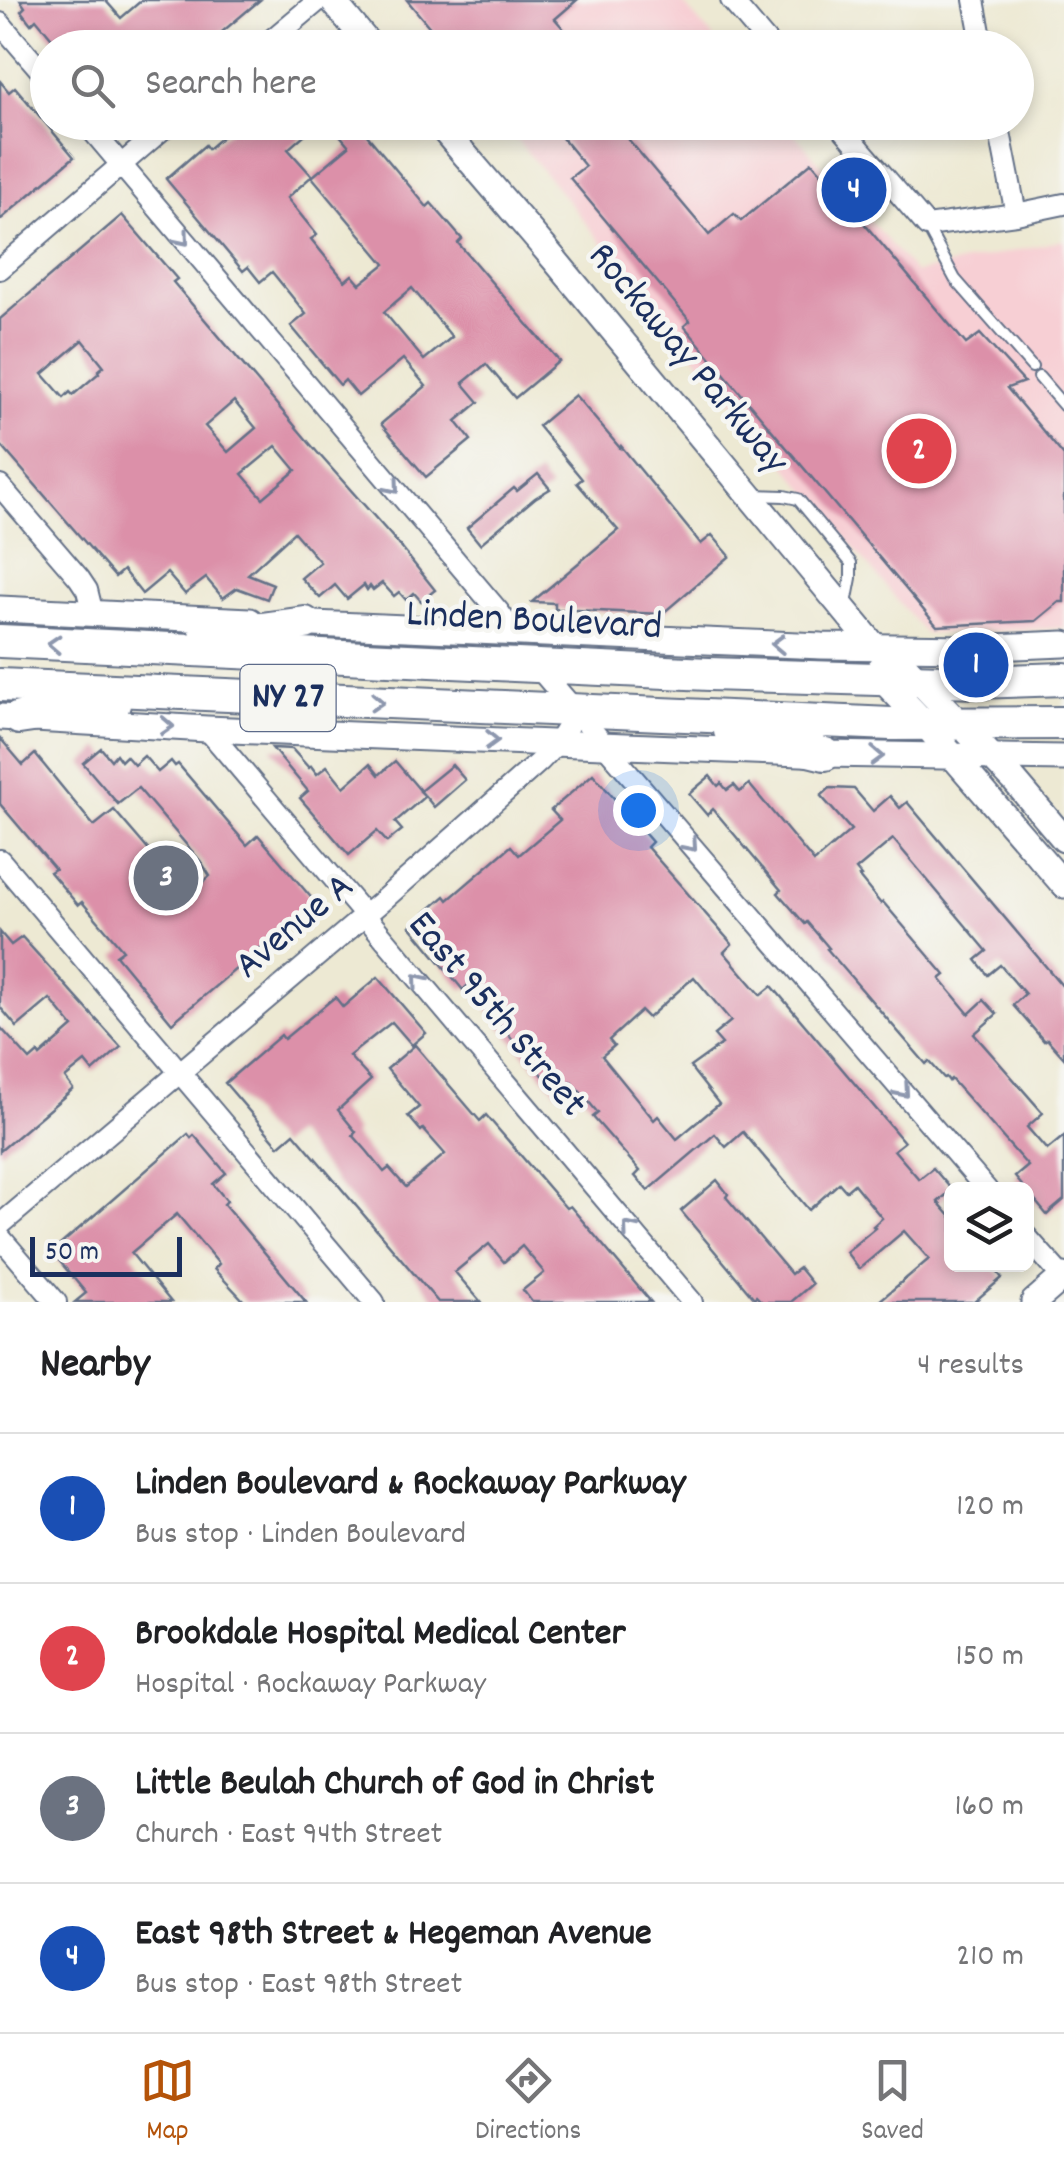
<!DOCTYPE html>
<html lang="en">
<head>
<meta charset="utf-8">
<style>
	:root { --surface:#fff; --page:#f6f6f6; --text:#202124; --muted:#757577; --line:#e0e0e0; --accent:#b45309 }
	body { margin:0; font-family:Dekko,sans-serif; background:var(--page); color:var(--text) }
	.controls { position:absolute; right:30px; bottom:30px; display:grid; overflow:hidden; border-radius:15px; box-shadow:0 5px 15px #0003 }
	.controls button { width:90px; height:90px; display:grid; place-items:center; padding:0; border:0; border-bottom:2px solid var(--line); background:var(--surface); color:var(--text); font:50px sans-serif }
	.scale { position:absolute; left:30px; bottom:25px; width:152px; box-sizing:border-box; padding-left:10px; border:5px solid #1b2f5e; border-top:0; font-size:28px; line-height:35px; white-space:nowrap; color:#1b2f5e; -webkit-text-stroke:8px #f6f6f2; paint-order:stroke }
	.you { position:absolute; left:638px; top:810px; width:35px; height:35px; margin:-25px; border:8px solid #fff; border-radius:50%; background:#1a73e8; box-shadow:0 0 0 15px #1a73e833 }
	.badge { display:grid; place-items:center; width:65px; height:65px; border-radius:50%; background:var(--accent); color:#fff; font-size:32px; font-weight:700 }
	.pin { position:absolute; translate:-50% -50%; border:5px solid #fff; box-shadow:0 2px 10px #0006 }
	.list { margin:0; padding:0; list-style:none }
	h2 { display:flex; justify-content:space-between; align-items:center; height:130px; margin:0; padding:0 40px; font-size:42px }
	h2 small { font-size:32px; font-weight:400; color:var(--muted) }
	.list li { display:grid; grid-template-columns:65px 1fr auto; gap:30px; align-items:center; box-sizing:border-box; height:150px; padding:0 40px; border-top:2px solid var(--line) }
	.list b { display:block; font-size:38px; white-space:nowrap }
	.list p { margin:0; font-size:32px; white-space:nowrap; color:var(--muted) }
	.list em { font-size:32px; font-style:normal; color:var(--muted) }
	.icon { flex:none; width:55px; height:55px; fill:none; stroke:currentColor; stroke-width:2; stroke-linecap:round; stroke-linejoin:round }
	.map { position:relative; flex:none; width:1064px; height:1302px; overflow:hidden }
	.search { position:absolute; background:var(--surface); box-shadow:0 5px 15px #0003; left:30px; right:30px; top:30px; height:110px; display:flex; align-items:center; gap:25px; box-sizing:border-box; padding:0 35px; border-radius:55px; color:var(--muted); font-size:38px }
	.sheet { height:730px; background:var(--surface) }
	nav { display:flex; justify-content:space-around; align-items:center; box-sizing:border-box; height:140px; border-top:2px solid var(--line); background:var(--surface); font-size:28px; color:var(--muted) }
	nav a { display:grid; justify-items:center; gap:5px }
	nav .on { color:var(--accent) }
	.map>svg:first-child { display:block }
	.built { fill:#f7cfd4 }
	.building { fill:#dc90a9; fill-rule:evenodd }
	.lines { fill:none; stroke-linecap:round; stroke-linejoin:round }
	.service-casing { stroke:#647087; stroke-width:14 }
	.minor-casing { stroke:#647087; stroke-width:24 }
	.tertiary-casing { stroke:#647087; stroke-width:29 }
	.trunk-casing { stroke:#647087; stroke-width:36 }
	.service { stroke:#fff; stroke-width:10 }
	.minor { stroke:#fff; stroke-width:20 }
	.tertiary { stroke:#fff; stroke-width:25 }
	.trunk { stroke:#fff; stroke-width:32 }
	.oneway { stroke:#8d97ae }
	.labels { text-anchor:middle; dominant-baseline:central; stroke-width:9; stroke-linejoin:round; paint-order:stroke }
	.shield { fill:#f6f6f2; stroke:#5d6b8a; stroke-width:2.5 }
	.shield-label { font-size:38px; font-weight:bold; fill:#1b2f5e }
	.street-label { font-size:40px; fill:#1b2f5e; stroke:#f6f6f2 }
</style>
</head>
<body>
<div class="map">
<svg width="1064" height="1302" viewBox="0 0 1064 1302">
	<rect width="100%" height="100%" fill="#f6f6f2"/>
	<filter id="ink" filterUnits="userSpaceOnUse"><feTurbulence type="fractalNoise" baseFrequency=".01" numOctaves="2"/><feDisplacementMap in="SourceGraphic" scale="20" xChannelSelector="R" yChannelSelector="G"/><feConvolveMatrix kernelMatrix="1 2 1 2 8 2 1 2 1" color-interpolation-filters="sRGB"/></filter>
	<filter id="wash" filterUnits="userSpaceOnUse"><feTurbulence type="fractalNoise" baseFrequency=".0048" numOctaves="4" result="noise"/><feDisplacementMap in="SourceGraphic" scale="40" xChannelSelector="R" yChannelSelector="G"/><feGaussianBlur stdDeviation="2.25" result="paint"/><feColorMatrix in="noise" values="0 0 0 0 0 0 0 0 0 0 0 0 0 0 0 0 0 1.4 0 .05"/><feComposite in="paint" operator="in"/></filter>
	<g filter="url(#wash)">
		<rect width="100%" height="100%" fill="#ede9d3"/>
		<g class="built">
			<polygon points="402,0 680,0 721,47 441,47"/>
			<polygon points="503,123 785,123 915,273 1064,240 1064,628 925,634"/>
		</g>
		<g id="blocks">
			<g class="building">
				<polygon points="20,0 105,0 121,18 142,0 260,0 203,48 60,48 36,19 31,24 21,11 25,7"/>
				<polygon points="407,0 577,0 555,19 580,48 544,48 534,36 519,48 447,48"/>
				<polygon points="0,81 9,92 15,87 74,157 0,220"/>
				<path d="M239,122H319L288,149L312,176L287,198L317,235L311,239L345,281L352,275L360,284L385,264L312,177L349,146L329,122H356L427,207L431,203L462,239L458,243L559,361L515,398L486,364L463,383L479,402L456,421L471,440L426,477L381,424L426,386L403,359L358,396L345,380L340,385L291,326L306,314L272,272L260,282L248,267L243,271L166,179L205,145L208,149ZM412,288L452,337L424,360L384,312Z"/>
				<polygon points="549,122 636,122 623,133 709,235 734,214 741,221 812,162 966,344 980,334 1024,382 1007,388 1064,456 1064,602 1059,602 1036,621 937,626 684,326 690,321 570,178 585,166"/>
				<path d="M122,215L177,279L173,282L317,452L396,541L435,590L421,601L414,593L406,600L399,592L394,596L382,583L373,590L370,586L367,590L364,585L347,599L335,585L320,598L301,578L320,562L294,532L248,574L273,584L267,599L237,588L223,598L206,578L185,594L167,573L142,594L123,570L115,577L0,444V319ZM83,340L104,366L98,371L99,373L73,395L70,392L64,398L43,374ZM234,401L256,428L228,452L205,426ZM276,446L296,470L263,498L242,474Z"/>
				<polygon points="575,395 620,448 621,446 701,544 712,535 730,556 662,614 555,609 555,603 532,602 618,530 577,483 582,479 538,426"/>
				<polygon points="538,474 550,489 535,498 480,544 467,528 514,488 517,491"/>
				<polygon points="0,738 23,765 35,754 94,826 114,810 187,895 210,876 202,863 138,788 118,804 83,763 101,748 111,760 116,754 121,761 126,756 134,765 144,756 158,772 171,761 175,766 178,764 247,845 258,835 315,902 172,1023 116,955 123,950 82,902 78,905 50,872 55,869 0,804"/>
				<polygon points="272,748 292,749 309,768 311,766 317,774 327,766 344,787 370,764 379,775 395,761 424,795 420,791 452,765 465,780 434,807 425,796 395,822 402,830 387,842 377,831 349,855 300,798 308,791"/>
				<path d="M593,774L652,842L647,847L732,944L724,952L761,995L772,986L904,1142L894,1150L919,1179L933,1168L952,1190L938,1202L952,1218V1264H991L1002,1278L974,1302H878L929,1259L904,1231L859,1269L846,1252L875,1228L873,1226L882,1218L854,1184L846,1191L839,1183L809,1210L743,1132L726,1147L715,1134L648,1191L635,1176L640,1171L593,1117L598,1113L584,1096L571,1082L558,1093L467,986L463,990L410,926L445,896L448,900L511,846L519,855L560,820L551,810ZM694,977L731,1021L714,1035L722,1044L690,1067L719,1104L677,1139L658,1116L654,1120L602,1056L614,1046L609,1040L641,1011L648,1018Z"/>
				<polygon points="710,776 718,786 721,783 727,790 734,785 740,792 749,784 814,862 851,830 821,796 830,788 854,789 873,811 890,796 900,808 907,802 1064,988 1064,1058 1047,1039 1044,1041 1013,1005 1025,994 1000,965 988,975 976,960 987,951 893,839 856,870 861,876 859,877 881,904 883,902 945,975 940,979 969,1014 984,1000 997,1014 974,1034 1043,1113 1027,1127 1047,1150 1064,1136 1064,1200 1051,1211 1047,1215 1015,1177 1028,1166 951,1079 949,1081 946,1077 944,1078 929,1061 926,1064 827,949 829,948 807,922 805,924 778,893 781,890 713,809 707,815 689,794"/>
				<polygon points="0,932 11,945 22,937 121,1047 93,1072 85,1062 65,1078 73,1089 0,1151 0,1027 30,1060 38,1053 40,1056 73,1027 50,999 17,1027 0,1007"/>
				<polygon points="378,977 426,1033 412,1045 392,1022 349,1056 371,1080 338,1110 356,1132 353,1135 367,1151 384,1172 389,1168 406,1187 445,1154 423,1129 421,1131 408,1116 419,1107 387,1069 415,1045 480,1121 486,1115 566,1208 570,1206 651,1302 532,1302 523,1290 544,1273 543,1271 522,1246 504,1262 489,1244 455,1272 481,1302 438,1302 294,1133 279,1146 225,1083 281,1035 284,1039 335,997 343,1007"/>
				<polygon points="188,1134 191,1138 194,1135 226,1173 213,1184 227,1201 224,1204 306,1302 245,1302 214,1269 219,1264 177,1214 131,1253 171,1302 75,1302 86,1293 52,1252"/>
				<polygon points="717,1180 728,1194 726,1197 791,1274 799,1268 812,1284 791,1302 762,1302 756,1296 754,1298 681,1211"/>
			</g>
		</g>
	</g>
	<g filter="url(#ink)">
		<use href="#blocks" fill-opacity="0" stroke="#647087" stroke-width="2.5"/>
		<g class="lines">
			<g class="service-casing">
				<g id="service">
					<polyline points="927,227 955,279 1032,367"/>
					<polyline points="1039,377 1064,406"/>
					<polyline points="755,495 784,496 798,499 851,563 851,578 846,604"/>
				</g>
			</g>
			<g class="minor-casing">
				<g id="minor">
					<polyline points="731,0 772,48"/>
					<polyline points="974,0 983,48"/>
					<polyline points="0,23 48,79"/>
					<polyline points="262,48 319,0"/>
					<polyline points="85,122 499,612 513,632"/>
					<polyline points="837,122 927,226 1016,214 1064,204"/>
					<polyline points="998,122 1016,214"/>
					<polyline points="0,269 171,122"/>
					<polyline points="0,486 79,578 87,590 93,614"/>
					<polyline points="536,665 987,1190"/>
					<polyline points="207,729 692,1302"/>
					<polyline points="0,860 374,1302"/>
					<polyline points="0,1225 382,901 540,761 558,742 577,711"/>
					<polyline points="1026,1236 1064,1279"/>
					<polyline points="0,1237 56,1302"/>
				</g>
			</g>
			<g class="tertiary-casing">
				<g id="tertiary">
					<polyline points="332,0 372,48"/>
					<polyline points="437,122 554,259 875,647 901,662 1013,779 1064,839"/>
					<polyline points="0,609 250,621"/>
					<polyline points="290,623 822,646 968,648 1064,644"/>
					<polyline points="879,670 881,678 925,724 1064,885"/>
					<polyline points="0,717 207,729 825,754 1064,758"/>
					<polyline points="1034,1302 1064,1276"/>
				</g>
			</g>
			<g class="trunk-casing">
				<g id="trunk">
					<polyline points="205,637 305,623"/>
					<polyline points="0,641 709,674 977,682 1064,679"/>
					<polyline points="0,685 891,724 1064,723"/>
					<polyline points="19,718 114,704"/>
					<polyline points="730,731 825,754"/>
				</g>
			</g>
			<use href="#service" class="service"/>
			<use href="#minor" class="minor"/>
			<use href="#tertiary" class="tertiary"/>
			<use href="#trunk" class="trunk"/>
		</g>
		<defs><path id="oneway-chevron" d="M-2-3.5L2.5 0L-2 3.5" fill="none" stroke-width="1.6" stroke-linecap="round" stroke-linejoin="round" transform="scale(2.5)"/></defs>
		<g class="oneway">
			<use href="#oneway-chevron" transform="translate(183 239) rotate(50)"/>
			<use href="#oneway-chevron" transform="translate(393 487) rotate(50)"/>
			<use href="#oneway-chevron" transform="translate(54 644) rotate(-177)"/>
			<use href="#oneway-chevron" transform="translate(778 644) rotate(-178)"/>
			<use href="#oneway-chevron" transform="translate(377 702) rotate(3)"/>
			<use href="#oneway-chevron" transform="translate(167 726) rotate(3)"/>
			<use href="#oneway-chevron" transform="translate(492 740) rotate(2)"/>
			<use href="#oneway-chevron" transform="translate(877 756) rotate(2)"/>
			<use href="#oneway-chevron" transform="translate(691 845) rotate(49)"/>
			<use href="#oneway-chevron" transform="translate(419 980) rotate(-130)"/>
			<use href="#oneway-chevron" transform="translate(903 1091) rotate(49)"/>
			<use href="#oneway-chevron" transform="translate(629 1228) rotate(-130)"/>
		</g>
	</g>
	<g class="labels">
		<rect class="shield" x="240.5" y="665" width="95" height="66" rx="8"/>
		<g class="shield-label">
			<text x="288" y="698">NY 27</text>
		</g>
		<g class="street-label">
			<text transform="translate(686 360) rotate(50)">Rockaway Parkway</text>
			<text transform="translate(534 623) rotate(3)">Linden Boulevard</text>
			<text transform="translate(296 928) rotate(-40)">Avenue A</text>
			<text transform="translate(495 1016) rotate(50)">East 95th Street</text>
		</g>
	</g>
</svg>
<div class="controls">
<button><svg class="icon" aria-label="layers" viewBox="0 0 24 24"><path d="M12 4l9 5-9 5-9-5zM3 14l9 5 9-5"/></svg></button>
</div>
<div class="scale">50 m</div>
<div class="you"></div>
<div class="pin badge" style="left:976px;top:665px;background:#1a4fb4">1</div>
<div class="pin badge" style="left:919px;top:451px;background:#e0444e">2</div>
<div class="pin badge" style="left:166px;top:878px;background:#6b7280">3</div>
<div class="pin badge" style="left:854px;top:190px;background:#1a4fb4">4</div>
<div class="search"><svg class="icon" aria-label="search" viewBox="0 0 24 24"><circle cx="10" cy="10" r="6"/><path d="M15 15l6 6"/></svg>Search here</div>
</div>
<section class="sheet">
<h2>Nearby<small>4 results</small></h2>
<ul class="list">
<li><span class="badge" style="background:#1a4fb4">1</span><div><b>Linden Boulevard &amp; Rockaway Parkway</b><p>Bus stop · Linden Boulevard</p></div><em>120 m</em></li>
<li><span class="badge" style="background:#e0444e">2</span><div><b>Brookdale Hospital Medical Center</b><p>Hospital · Rockaway Parkway</p></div><em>150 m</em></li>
<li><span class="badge" style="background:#6b7280">3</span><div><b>Little Beulah Church of God in Christ</b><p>Church · East 94th Street</p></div><em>160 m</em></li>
<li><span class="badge" style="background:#1a4fb4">4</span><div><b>East 98th Street &amp; Hegeman Avenue</b><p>Bus stop · East 98th Street</p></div><em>210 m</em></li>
</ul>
</section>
<nav>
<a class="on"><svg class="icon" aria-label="map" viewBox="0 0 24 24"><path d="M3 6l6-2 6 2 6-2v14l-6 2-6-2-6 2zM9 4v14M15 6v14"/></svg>Map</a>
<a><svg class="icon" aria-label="directions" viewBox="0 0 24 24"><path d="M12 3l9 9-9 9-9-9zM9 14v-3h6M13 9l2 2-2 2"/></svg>Directions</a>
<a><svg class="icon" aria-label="saved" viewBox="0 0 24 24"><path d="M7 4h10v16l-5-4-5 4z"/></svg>Saved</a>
</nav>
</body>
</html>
